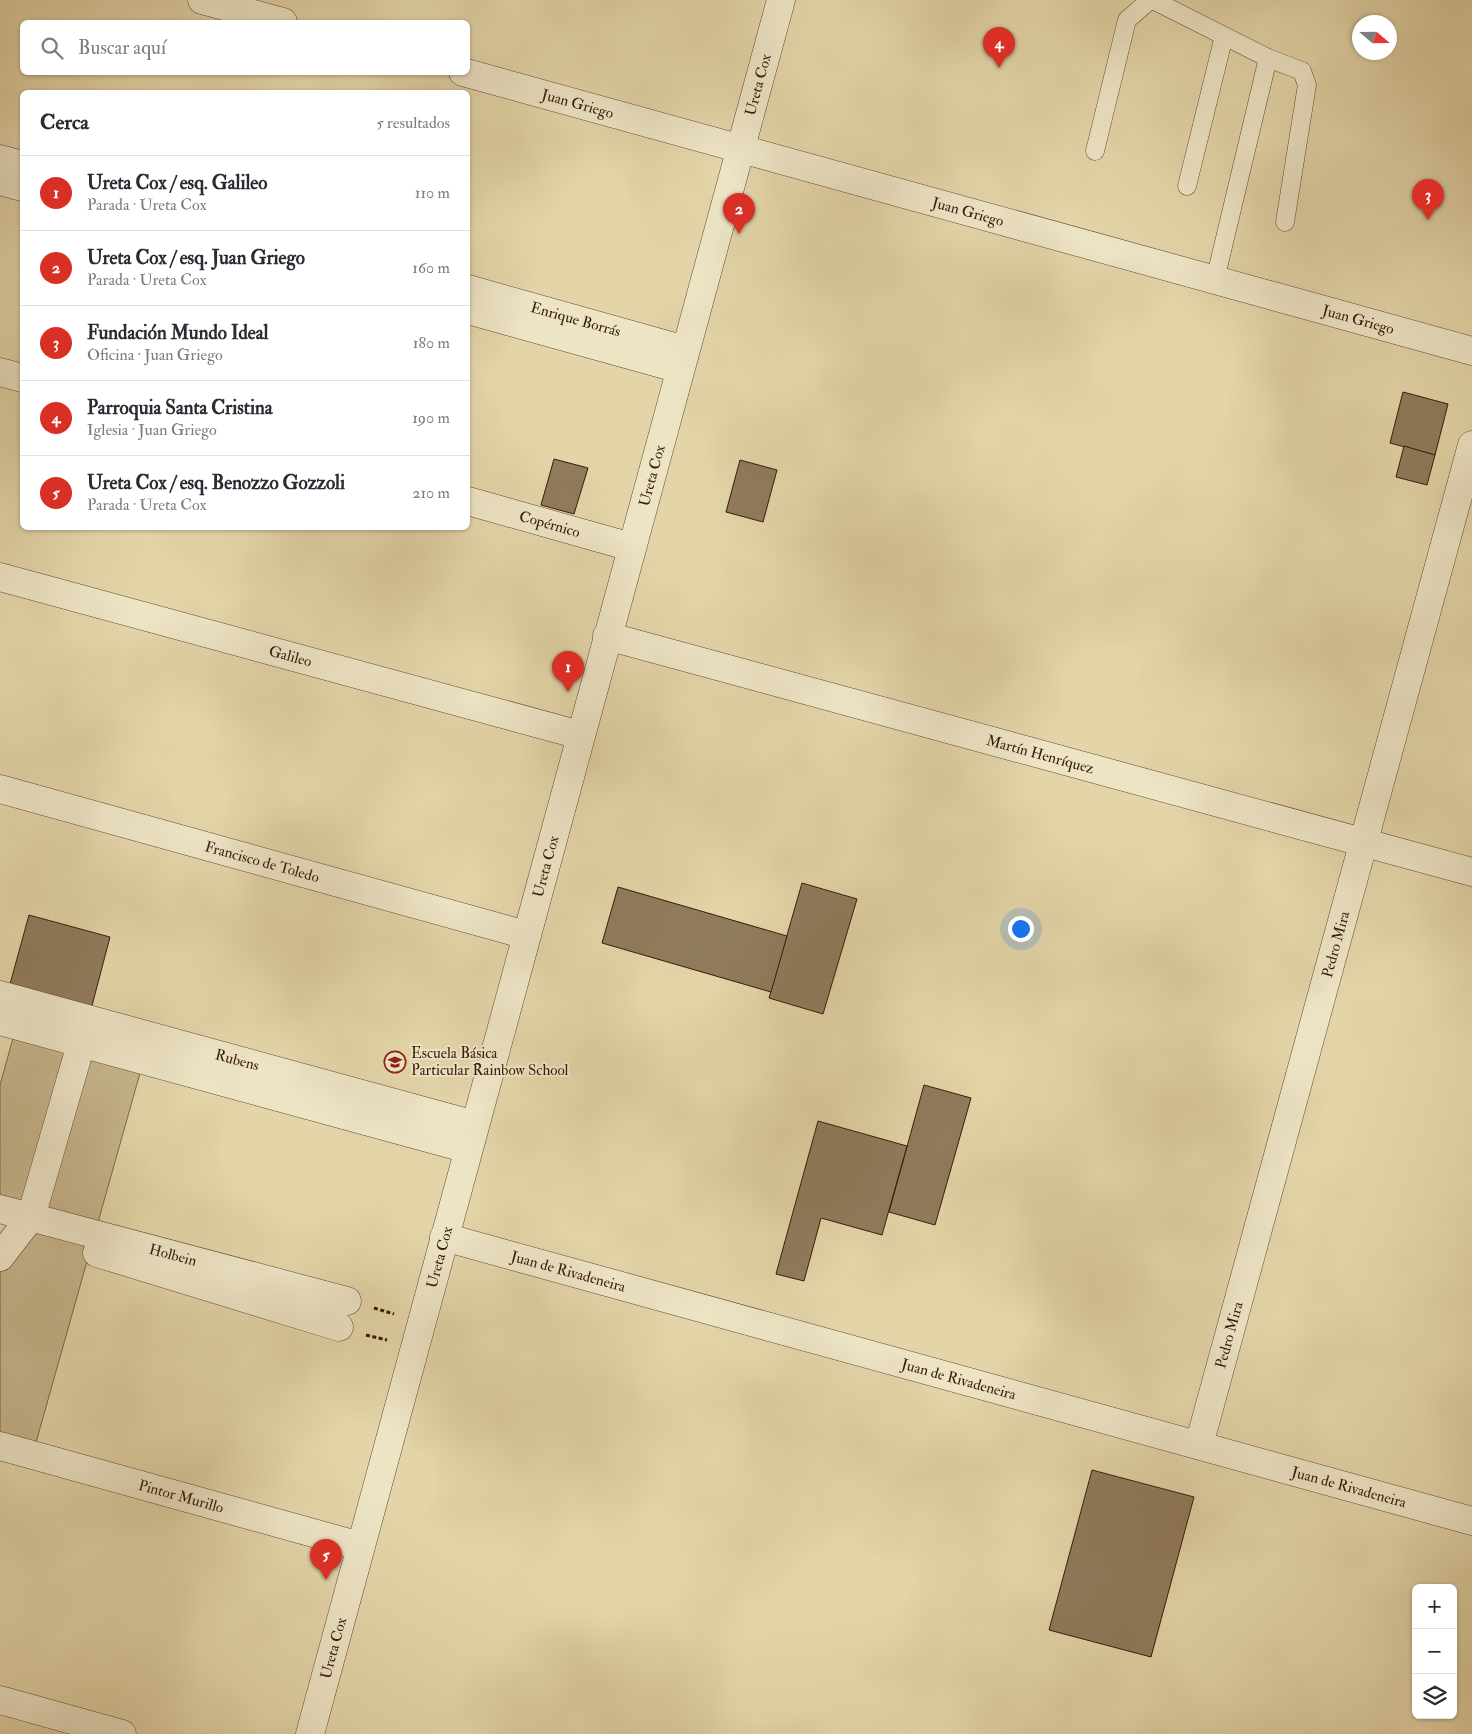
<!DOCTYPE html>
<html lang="es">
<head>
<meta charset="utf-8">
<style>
	:root { --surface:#fff; --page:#f7f7f7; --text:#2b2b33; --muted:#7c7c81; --line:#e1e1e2; --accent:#d93025 }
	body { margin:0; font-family:"IM FELL Double Pica",serif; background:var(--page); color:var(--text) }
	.controls { position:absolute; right:15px; bottom:15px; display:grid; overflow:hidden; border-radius:8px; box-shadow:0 1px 4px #0004 }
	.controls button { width:45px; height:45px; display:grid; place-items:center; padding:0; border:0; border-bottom:1px solid var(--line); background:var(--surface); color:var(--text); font:25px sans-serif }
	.compass { position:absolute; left:1352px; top:15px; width:45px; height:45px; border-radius:50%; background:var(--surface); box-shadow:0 1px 4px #0004; rotate:110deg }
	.you { position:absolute; left:1020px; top:928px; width:18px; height:18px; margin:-12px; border:4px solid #fff; border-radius:50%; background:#1a73e8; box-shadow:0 0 0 8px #1a73e833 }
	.badge { display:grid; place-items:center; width:32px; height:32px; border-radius:50%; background:var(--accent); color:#fff; font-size:16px; font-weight:700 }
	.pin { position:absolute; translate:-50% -41px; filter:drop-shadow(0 1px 2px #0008) }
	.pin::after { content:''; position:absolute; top:26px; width:18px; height:15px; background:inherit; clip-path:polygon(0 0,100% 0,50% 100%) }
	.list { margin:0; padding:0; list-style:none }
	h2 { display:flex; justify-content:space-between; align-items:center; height:65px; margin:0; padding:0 20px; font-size:21px }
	h2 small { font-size:16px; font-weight:400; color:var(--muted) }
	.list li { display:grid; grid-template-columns:32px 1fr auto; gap:15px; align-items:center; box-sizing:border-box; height:75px; padding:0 20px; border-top:1px solid var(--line) }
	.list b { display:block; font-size:19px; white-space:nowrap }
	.list p { margin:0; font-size:16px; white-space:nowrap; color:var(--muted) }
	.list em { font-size:16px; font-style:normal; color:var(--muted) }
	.icon { flex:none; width:28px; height:28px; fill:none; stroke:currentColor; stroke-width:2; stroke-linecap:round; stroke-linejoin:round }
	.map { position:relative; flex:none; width:1472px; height:1734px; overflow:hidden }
	.search { position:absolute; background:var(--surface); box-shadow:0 1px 4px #0004; left:20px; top:20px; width:450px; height:55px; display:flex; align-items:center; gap:12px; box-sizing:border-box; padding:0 18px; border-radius:8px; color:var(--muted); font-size:19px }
	.panel { position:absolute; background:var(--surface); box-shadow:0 1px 4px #0004; left:20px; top:90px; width:450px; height:440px; border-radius:8px }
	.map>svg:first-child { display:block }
	.green { fill:#c6b58d; stroke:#7e674c }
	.building { fill:#907b5c; stroke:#37190a }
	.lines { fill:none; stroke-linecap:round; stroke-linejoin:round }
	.service-casing { stroke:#624832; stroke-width:19 }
	.minor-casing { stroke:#624832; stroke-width:29 }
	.tertiary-casing { stroke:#624832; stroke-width:29 }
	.path { stroke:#37190a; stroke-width:3; stroke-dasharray:4 2.5; stroke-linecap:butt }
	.service { stroke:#ede4c6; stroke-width:18 }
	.minor { stroke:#ede4c6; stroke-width:28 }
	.tertiary { stroke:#ede4c6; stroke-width:28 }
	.labels { text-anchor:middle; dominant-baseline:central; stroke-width:4; stroke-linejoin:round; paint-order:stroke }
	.street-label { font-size:15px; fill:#37190a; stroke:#ede4c6 }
	.poi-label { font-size:15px; fill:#37190a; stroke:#ede4c6; text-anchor:start }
</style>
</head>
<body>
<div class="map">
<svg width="1472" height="1734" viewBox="0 0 1472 1734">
	<rect width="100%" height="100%" fill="#e3d5a8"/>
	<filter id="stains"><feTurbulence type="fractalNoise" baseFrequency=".004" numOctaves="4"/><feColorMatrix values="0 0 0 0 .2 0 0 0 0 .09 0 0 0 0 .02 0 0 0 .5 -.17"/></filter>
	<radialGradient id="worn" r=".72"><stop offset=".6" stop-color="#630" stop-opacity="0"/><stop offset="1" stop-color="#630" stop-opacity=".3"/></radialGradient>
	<g class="green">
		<polygon points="15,1031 66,1045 22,1206 0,1200 0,1085"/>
		<polygon points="83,1052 142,1066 35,1446 0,1436 0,1269"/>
	</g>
	<g class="building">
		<polygon points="1403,392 1448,404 1435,455 1390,443"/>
		<polygon points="1404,446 1435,455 1427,485 1396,477"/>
		<polygon points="554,459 588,468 574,514 541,505"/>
		<polygon points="740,460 777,470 763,522 726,512"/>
		<polygon points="802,883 857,899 823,1014 769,998"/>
		<polygon points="618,887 787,936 771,992 602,943"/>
		<polygon points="29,915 110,937 89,1017 7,995"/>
		<polygon points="924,1085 971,1098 935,1225 889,1212"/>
		<polygon points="818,1121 907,1146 882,1235 821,1218 804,1281 776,1274"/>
		<polygon points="1092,1470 1194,1497 1151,1657 1049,1630"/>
	</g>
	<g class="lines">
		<g class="service-casing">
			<g id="service">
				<polyline points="1153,0 1268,58 1302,71 1307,85 1285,222"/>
				<polyline points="1095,151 1127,20 1150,0"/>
				<polyline points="1187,186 1224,36"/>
				<polyline points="1215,280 1268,58"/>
			</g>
		</g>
		<g class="minor-casing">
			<g id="minor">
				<polyline points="202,0 283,22"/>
				<path id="s1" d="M463,72L1472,351"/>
				<polyline points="0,159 22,165"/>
				<polyline points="0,181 22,187"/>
				<path id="s2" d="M468,289L685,350"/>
				<polyline points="468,310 680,369"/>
				<polyline points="0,372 22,378"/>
				<path id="s3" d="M468,501L631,547"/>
				<path id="s4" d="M0,577L580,735"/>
				<path id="s5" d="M607,636L1472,872"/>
				<path id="s6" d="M0,789L526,935"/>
				<path id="s7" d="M0,995L475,1125"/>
				<polyline points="0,1021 468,1149"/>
				<path id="s8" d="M0,1209L347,1301"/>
				<path id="s9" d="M444,1237L1472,1521"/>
				<polyline points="97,1253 339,1327"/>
				<polyline points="0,1257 31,1217 81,1044"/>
				<path id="s10" d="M1199,1445L1472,445"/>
				<path id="s11" d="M0,1446L360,1546"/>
			</g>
		</g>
		<g class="tertiary-casing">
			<g id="tertiary">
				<polyline points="0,1700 122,1734"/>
				<path id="s12" d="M310,1734L781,0"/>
			</g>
		</g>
		<g class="path">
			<polyline points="374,1308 394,1314"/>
			<polyline points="366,1335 387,1340"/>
		</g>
		<use href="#service" class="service"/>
		<use href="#minor" class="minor"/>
		<use href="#tertiary" class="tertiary"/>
	</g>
	<defs>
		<g id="school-ring" transform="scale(1.125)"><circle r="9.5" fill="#ede4c6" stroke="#8f2418" stroke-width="1.5"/><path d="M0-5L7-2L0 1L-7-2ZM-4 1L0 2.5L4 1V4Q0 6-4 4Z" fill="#8f2418"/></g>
	</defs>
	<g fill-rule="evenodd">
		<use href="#school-ring" x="395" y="1062"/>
	</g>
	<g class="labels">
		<g class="street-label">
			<text stroke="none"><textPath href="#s12" startOffset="1709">Ureta Cox</textPath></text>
			<text stroke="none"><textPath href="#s1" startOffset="119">Juan Griego</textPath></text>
			<text stroke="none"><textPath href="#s1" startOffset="524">Juan Griego</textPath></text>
			<text stroke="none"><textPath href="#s2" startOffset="112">Enrique Borrás</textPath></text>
			<text stroke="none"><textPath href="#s1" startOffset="929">Juan Griego</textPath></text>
			<text stroke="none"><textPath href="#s12" startOffset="1304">Ureta Cox</textPath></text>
			<text stroke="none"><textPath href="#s3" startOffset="85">Copérnico</textPath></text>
			<text stroke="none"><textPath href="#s4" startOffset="301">Galileo</textPath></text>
			<text stroke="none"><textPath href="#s5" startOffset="449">Martín Henríquez</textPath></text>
			<text stroke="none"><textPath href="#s6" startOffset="272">Francisco de Toledo</textPath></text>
			<text stroke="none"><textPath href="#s12" startOffset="899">Ureta Cox</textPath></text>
			<text stroke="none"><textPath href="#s10" startOffset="519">Pedro Mira</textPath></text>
			<text stroke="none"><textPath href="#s7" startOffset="246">Rubens</textPath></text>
			<text stroke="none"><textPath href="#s8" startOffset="179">Holbein</textPath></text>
			<text stroke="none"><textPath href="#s12" startOffset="494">Ureta Cox</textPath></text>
			<text stroke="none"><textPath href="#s9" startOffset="129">Juan de Rivadeneira</textPath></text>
			<text stroke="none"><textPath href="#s10" startOffset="114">Pedro Mira</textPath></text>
			<text stroke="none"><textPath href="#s9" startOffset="534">Juan de Rivadeneira</textPath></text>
			<text stroke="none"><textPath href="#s9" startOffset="939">Juan de Rivadeneira</textPath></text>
			<text stroke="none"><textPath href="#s11" startOffset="188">Pintor Murillo</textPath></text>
			<text stroke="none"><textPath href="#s12" startOffset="89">Ureta Cox</textPath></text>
		</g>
		<g class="poi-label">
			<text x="411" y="1053">Escuela Básica<tspan x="411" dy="17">Particular Rainbow School</tspan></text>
		</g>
	</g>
	<rect width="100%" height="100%" filter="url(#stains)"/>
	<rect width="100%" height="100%" fill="url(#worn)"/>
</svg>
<div class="controls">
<button>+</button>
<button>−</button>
<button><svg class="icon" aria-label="layers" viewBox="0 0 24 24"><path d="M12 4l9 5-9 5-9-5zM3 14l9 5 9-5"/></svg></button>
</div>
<svg class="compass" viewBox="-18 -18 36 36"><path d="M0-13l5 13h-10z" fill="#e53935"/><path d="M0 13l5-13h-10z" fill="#7c7c81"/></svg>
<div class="you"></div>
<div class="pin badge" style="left:568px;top:692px">1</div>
<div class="pin badge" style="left:739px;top:234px">2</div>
<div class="pin badge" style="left:1428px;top:220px">3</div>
<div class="pin badge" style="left:999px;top:68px">4</div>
<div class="pin badge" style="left:326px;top:1580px">5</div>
<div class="search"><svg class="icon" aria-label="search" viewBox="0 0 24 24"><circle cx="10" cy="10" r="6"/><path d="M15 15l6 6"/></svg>Buscar aquí</div>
<section class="panel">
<h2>Cerca<small>5 resultados</small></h2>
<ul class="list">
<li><span class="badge">1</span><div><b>Ureta Cox / esq. Galileo</b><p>Parada · Ureta Cox</p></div><em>110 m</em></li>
<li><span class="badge">2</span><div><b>Ureta Cox / esq. Juan Griego</b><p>Parada · Ureta Cox</p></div><em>160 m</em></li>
<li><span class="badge">3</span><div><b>Fundación Mundo Ideal</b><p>Oficina · Juan Griego</p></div><em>180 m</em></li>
<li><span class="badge">4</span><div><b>Parroquia Santa Cristina</b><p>Iglesia · Juan Griego</p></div><em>190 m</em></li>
<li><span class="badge">5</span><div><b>Ureta Cox / esq. Benozzo Gozzoli</b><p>Parada · Ureta Cox</p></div><em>210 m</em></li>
</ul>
</section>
</div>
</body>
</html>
